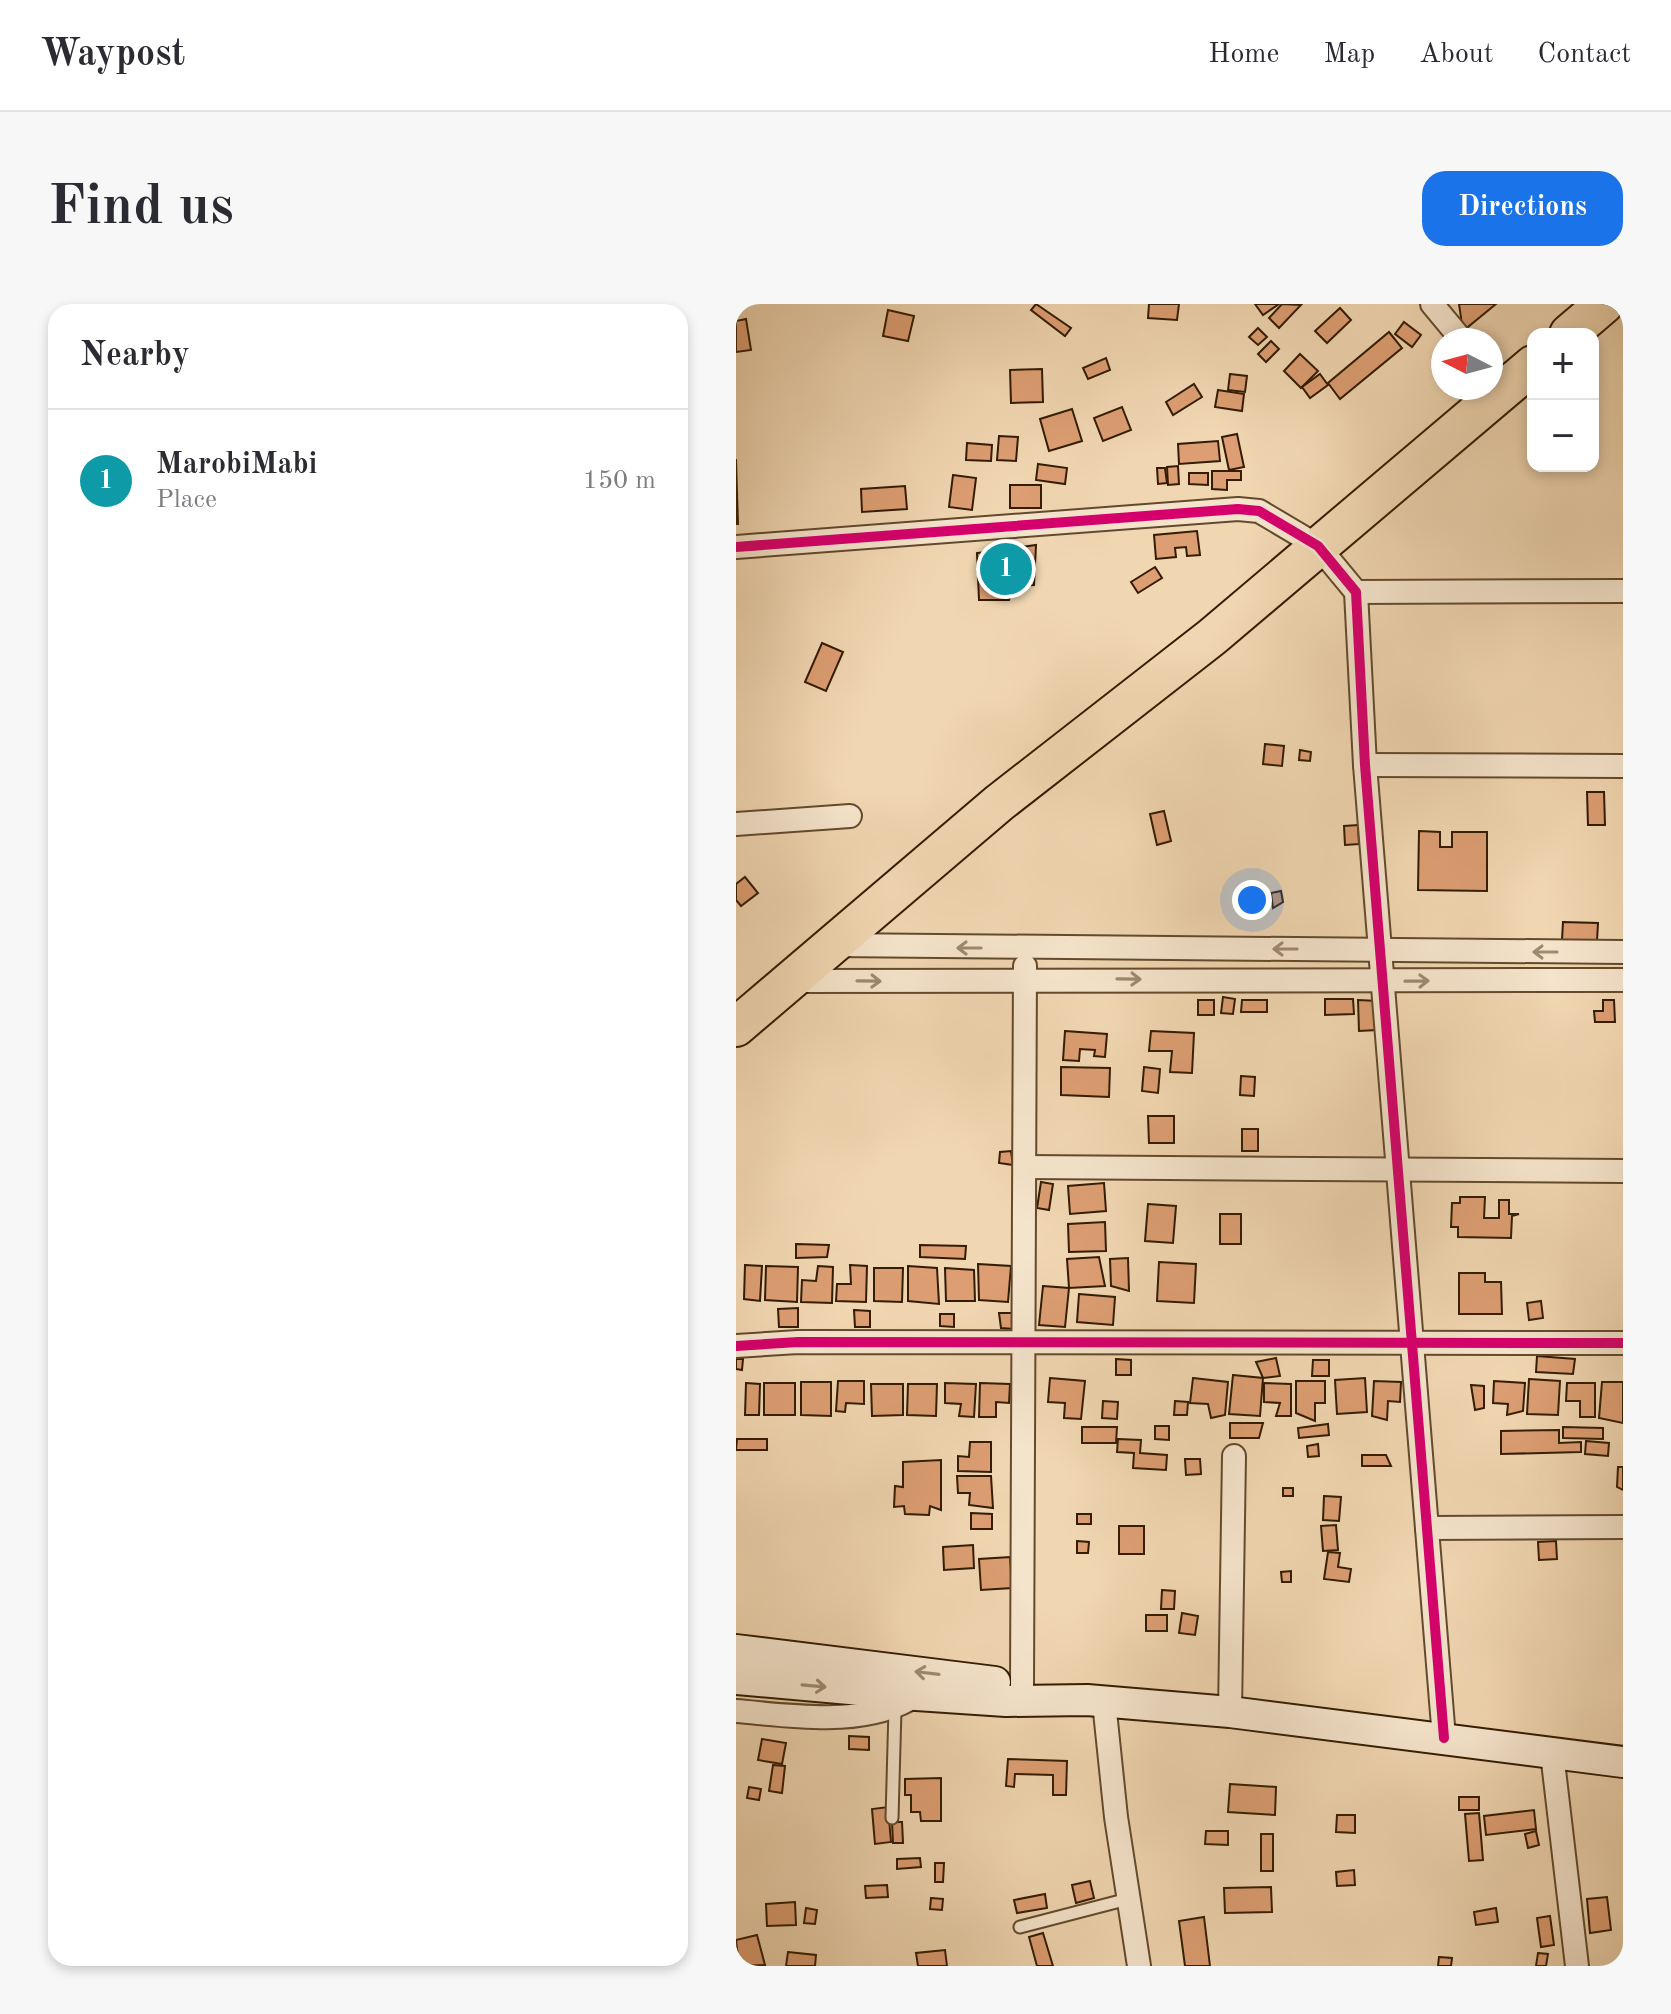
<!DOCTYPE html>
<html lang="en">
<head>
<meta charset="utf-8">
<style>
	:root { --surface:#fff; --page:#f7f7f7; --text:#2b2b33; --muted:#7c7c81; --line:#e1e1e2; --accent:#1a73e8 }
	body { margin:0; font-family:"Old Standard TT",serif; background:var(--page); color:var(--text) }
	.controls { position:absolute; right:24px; top:24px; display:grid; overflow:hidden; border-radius:16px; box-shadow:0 4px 12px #0003 }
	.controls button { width:72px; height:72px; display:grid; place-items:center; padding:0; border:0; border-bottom:2px solid var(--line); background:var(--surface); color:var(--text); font:40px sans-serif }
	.compass { position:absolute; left:695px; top:24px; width:72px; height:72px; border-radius:50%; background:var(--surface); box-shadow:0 4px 12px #0003; rotate:276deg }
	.you { position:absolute; left:516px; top:596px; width:28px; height:28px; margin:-20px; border:6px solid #fff; border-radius:50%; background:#1a73e8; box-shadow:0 0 0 12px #1a73e833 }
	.badge { display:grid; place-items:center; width:52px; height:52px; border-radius:50%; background:var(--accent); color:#fff; font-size:26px; font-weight:700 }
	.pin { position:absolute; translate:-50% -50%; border:4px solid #fff; box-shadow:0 2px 8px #0006 }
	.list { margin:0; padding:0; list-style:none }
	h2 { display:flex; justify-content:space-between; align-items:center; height:104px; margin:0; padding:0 32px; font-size:34px }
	h2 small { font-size:26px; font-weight:400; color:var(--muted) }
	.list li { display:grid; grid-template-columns:52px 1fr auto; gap:24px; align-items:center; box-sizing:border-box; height:144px; padding:0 32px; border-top:2px solid var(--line) }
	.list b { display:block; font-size:30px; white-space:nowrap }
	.list p { margin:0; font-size:26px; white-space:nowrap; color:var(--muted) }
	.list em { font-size:26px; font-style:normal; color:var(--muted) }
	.map { position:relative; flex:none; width:887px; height:1662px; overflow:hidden; border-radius:24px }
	header { display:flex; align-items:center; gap:48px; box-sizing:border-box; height:112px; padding:0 40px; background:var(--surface); border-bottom:2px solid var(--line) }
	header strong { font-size:38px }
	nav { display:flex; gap:44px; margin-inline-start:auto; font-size:28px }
	.intro { display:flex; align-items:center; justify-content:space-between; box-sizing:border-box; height:192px; padding:0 48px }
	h1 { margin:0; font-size:56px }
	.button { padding:20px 36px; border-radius:24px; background:var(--accent); color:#fff; font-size:28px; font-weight:700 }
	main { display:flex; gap:48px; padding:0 48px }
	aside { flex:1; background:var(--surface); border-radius:24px; box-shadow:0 4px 12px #0003 }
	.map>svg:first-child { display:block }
	.building { fill:#dc9e72; stroke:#331c00; stroke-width:2 }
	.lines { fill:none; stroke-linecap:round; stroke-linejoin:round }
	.lane-casing { stroke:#624a2c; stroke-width:15 }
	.street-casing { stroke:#624a2c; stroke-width:26 }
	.secondary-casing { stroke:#331c00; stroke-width:34 }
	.highway-casing { stroke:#331c00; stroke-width:42 }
	.lane { stroke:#f5e4cc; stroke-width:11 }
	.street { stroke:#f5e4cc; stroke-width:22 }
	.secondary { stroke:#f5e4cc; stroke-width:30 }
	.highway { stroke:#f0d6b1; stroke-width:38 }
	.cycleway-casing { stroke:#f5e4cc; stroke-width:15 }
	.cycleway { stroke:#d6006c; stroke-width:10 }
	.oneway { stroke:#9e8a70 }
</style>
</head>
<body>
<header>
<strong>Waypost</strong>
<nav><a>Home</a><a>Map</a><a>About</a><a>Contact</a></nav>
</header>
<div class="intro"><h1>Find us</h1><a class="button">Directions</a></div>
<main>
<aside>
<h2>Nearby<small></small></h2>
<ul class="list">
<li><span class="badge" style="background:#0f9aa8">1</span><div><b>MarobiMabi</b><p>Place</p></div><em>150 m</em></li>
</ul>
</aside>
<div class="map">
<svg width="887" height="1662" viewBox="0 0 887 1662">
	<rect width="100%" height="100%" fill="#f0d6b1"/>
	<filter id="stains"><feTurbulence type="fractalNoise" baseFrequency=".0025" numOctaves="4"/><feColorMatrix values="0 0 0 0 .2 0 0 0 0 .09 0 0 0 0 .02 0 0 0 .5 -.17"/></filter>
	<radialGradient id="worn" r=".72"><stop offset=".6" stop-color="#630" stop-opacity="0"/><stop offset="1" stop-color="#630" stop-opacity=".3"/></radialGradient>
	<g class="building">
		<polygon points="300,0 335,24 329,32 295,6"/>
		<polygon points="413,0 443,0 441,16 412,14"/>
		<polygon points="519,0 543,0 527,11"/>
		<polygon points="546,0 565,1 543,24 533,14"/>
		<polygon points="723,0 760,0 727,27"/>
		<polygon points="604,4 615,16 591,39 579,27"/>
		<polygon points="152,6 178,12 172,37 147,32"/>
		<polygon points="10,15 15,46 0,48 0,17"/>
		<polygon points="668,18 685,31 676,43 659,30"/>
		<polygon points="522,24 531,33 522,41 513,33"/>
		<polygon points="653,28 666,44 604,95 592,79"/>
		<polygon points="535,37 543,45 530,58 522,50"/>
		<polygon points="564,50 582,67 565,84 548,67"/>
		<polygon points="370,54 374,66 352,75 347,64"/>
		<polygon points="306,65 307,98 275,99 274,66"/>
		<polygon points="494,70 511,72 509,88 492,86"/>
		<polygon points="584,70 592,81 574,94 566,83"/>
		<polygon points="458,80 466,93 437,111 430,98"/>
		<polygon points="482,86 508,90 506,107 479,103"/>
		<polygon points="386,103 395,126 367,137 358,114"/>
		<polygon points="336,105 346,137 313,147 304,115"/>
		<polygon points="501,130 508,163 493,166 486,133"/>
		<polygon points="263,132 282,133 280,157 261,156"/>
		<polygon points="482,137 484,157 443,160 442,140"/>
		<polygon points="231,139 256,141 255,157 230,156"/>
		<polygon points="0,155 2,220 0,220"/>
		<polygon points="302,160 331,164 329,180 300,176"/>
		<polygon points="442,162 443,180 432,181 431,163"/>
		<polygon points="421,164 429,164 431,179 422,180"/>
		<polygon points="476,167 505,167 505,176 491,176 491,186 476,185"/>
		<polygon points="453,169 472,169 472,181 453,180"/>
		<polygon points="217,171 240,174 236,206 213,203"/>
		<rect x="274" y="181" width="31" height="23"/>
		<polygon points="169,182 171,205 126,208 125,185"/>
		<polygon points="461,227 464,251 451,252 450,243 439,244 440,253 420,255 418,231"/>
		<polygon points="300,241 298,281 277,282 273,296 243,296 241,249"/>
		<polygon points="419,263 426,274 402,289 395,278"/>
		<polygon points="86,339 107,348 90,387 69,378"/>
		<polygon points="529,440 548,442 546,462 527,460"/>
		<polygon points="564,446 575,448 574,457 563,456"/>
		<polygon points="851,488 868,488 869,521 852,521"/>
		<polygon points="428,507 435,537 421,541 414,510"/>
		<polygon points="622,521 623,540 609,541 608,522"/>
		<polygon points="683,527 704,528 704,543 716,543 716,528 751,528 751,587 682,586"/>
		<polygon points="9,573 22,589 5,602 0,596 0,580"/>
		<polygon points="545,587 547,598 537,604 535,589"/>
		<polygon points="827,618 862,619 861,637 826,636"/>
		<polygon points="487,693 499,695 497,710 485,709"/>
		<polygon points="589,695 617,695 618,710 589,711"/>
		<rect x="462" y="696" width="16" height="15"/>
		<polygon points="506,696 531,696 531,708 505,708"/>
		<polygon points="622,696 642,697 641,726 623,727"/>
		<polygon points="867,696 878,696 879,718 859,718 858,707 867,707"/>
		<polygon points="329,727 371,730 369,753 358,752 359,746 344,745 343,757 327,756"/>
		<polygon points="415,727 458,729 456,769 434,768 436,747 413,747"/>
		<polygon points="325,763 374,764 373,793 325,791"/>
		<polygon points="408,763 424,765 422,789 406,787"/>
		<polygon points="505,772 519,773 518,792 504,791"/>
		<polygon points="412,812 438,812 438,839 413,839"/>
		<rect x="506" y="825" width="16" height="22"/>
		<polygon points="275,847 277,861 263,859 264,848"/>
		<polygon points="305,878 317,880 313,906 301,904"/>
		<polygon points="368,879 370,907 334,910 332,882"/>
		<polygon points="724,893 749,893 748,914 763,914 763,896 773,896 773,910 783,910 776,912 775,934 722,933 722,923 715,923 716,899 724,899"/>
		<polygon points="412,900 440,902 437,939 409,937"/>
		<rect x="484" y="910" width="21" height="30"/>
		<polygon points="369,918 370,947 333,948 332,920"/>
		<polygon points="60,940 93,941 91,953 60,954"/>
		<polygon points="184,941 230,942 229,955 184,953"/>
		<polygon points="363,953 369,982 333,984 331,955"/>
		<polygon points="392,954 393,987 375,982 374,955"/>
		<polygon points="423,958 460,960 458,999 421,997"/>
		<polygon points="242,960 275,962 272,998 243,996"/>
		<polygon points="9,961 26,962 24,997 8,995"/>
		<polygon points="114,961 131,962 130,998 100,997 101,980 115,980"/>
		<polygon points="30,962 62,963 61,998 29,996"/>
		<polygon points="82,962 97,963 96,999 65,998 66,976 80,977"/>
		<polygon points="172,962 201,964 203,1000 172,997"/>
		<polygon points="138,964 167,964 166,998 138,997"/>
		<polygon points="209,964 238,966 239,997 210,997"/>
		<polygon points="723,969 749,969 749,978 765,978 766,1010 723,1010"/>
		<polygon points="307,982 333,984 329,1023 303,1021"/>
		<polygon points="343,990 379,993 377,1021 341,1018"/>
		<polygon points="805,997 807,1014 793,1016 791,999"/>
		<polygon points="62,1004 62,1023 43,1023 42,1005"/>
		<polygon points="118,1006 134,1007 134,1023 119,1023"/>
		<polygon points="263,1009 276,1009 277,1025 265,1024"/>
		<polygon points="204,1010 218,1010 218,1023 204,1022"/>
		<polygon points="801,1052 839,1055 837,1070 800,1068"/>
		<polygon points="540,1054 544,1072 527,1074 520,1058"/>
		<polygon points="0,1055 7,1055 6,1066 0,1065"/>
		<polygon points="380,1055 395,1056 395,1071 380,1071"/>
		<polygon points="577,1056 593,1056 593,1072 576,1072"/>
		<polygon points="497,1071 527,1074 524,1112 493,1110"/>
		<polygon points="314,1074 349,1077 345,1115 328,1114 329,1099 312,1098"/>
		<polygon points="457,1074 492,1078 489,1111 475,1114 472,1100 454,1099"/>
		<polygon points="629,1074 631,1108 601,1110 599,1076"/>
		<polygon points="793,1075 824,1077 822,1111 791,1110"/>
		<polygon points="102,1077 128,1077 128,1100 110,1099 109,1108 100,1107"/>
		<polygon points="560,1077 589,1077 589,1099 579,1099 579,1117 560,1109"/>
		<polygon points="638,1077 665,1078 664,1098 652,1097 651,1116 636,1112"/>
		<polygon points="758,1077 789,1079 787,1107 771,1111 772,1100 757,1099"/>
		<polygon points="65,1078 95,1078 95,1112 65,1111"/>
		<polygon points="866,1078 887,1078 887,1119 863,1114"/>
		<polygon points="10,1079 24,1080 23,1111 9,1111"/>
		<rect x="28" y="1079" width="31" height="32"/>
		<polygon points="209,1079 240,1080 238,1113 223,1112 225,1100 209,1099"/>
		<polygon points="244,1079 274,1080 273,1099 260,1098 260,1113 243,1113"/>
		<polygon points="528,1079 555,1080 555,1112 540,1112 544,1099 528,1098"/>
		<polygon points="831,1079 859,1079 859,1113 844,1113 844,1097 830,1097"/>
		<polygon points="135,1080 167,1080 167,1111 136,1112"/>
		<polygon points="172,1080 201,1080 200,1112 171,1111"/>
		<polygon points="735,1081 748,1082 748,1104 739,1106"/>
		<polygon points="367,1097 382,1098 381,1115 366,1114"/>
		<polygon points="439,1097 452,1098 451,1111 438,1111"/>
		<polygon points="494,1119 527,1119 523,1134 494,1134"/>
		<polygon points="592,1120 593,1131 563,1134 562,1124"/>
		<polygon points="419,1122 433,1122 433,1136 419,1135"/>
		<polygon points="346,1123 381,1123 380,1139 346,1139"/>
		<polygon points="827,1123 867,1124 867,1135 827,1134"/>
		<polygon points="823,1126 823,1139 845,1138 845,1148 765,1150 765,1127"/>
		<polygon points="1,1135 31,1135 31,1146 0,1146"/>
		<polygon points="382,1135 405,1136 404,1149 431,1151 430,1166 397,1164 398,1149 381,1148"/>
		<polygon points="850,1137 873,1139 872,1152 849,1150"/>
		<polygon points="234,1138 255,1138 255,1168 222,1167 222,1152 233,1153"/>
		<polygon points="582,1140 583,1152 572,1153 571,1142"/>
		<polygon points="626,1151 650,1151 655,1162 626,1162"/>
		<polygon points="449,1155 464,1155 465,1170 450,1171"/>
		<polygon points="205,1156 205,1206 194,1202 193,1211 169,1210 168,1202 158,1203 159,1182 167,1183 167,1158"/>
		<polygon points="882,1163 887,1163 887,1186 881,1183"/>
		<polygon points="221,1172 255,1172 257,1204 233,1201 234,1189 222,1189"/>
		<rect x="547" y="1184" width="10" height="8"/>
		<polygon points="588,1192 605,1193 603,1217 587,1216"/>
		<polygon points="235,1209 256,1210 256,1225 235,1225"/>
		<rect x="341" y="1210" width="14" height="10"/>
		<polygon points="600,1221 602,1246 587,1247 585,1222"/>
		<rect x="383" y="1222" width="25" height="28"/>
		<polygon points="341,1237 353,1238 352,1249 341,1249"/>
		<polygon points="820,1237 821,1255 803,1256 802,1238"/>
		<polygon points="237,1241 238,1264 208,1266 207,1243"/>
		<polygon points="592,1248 604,1249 602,1263 615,1265 613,1278 588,1275"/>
		<polygon points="274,1253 276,1284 245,1286 243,1255"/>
		<polygon points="555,1267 555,1278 546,1278 545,1268"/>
		<polygon points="426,1286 439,1287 438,1305 425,1305"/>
		<polygon points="446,1309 462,1312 459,1331 443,1329"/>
		<rect x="410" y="1311" width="21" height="16"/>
		<polygon points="113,1432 133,1433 133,1446 113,1445"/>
		<polygon points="26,1435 50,1439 46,1460 22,1456"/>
		<polygon points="272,1455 331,1457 330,1491 317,1491 317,1471 279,1470 278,1483 270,1482"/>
		<polygon points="37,1461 49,1462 46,1489 33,1487"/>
		<polygon points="205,1474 205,1517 185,1517 184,1508 175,1508 175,1491 169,1491 169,1475"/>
		<polygon points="494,1480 540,1483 539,1511 492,1508"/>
		<polygon points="13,1483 25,1485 23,1496 11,1494"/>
		<rect x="723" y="1493" width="20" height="13"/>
		<polygon points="152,1503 155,1538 139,1540 136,1505"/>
		<polygon points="798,1506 800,1525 750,1531 748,1512"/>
		<polygon points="743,1509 747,1556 733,1557 729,1510"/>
		<polygon points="601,1511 619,1511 619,1529 600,1528"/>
		<polygon points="156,1518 166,1518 167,1539 157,1539"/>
		<polygon points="470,1527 492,1527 492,1541 469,1540"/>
		<polygon points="800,1527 803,1541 792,1544 789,1530"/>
		<rect x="525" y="1530" width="12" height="37"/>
		<polygon points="184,1554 185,1563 161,1565 161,1555"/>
		<polygon points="199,1559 208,1559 207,1578 199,1578"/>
		<polygon points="618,1566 619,1581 601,1582 600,1568"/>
		<polygon points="354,1577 358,1594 340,1599 336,1581"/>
		<polygon points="151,1581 152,1593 130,1594 129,1582"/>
		<polygon points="535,1583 536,1608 489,1609 488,1584"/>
		<polygon points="309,1590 311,1604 281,1609 278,1596"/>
		<polygon points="871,1593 875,1626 854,1629 851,1595"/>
		<polygon points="195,1594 207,1595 206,1606 194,1605"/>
		<polygon points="59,1598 60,1621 31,1622 30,1600"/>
		<polygon points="70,1604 81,1606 79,1620 68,1619"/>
		<polygon points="760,1604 762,1618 740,1621 738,1608"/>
		<polygon points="814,1612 818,1641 805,1643 801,1614"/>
		<polygon points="468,1613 474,1662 449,1662 443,1617"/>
		<polygon points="307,1629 317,1662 301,1662 293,1633"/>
		<polygon points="21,1631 29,1661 3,1662 0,1636"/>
		<polygon points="209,1646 211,1662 182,1662 180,1649"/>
		<polygon points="52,1648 80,1651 79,1662 50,1662"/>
		<polygon points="802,1649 812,1650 810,1662 800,1662"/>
		<polygon points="703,1653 716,1654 715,1662 702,1662"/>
	</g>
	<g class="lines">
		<g class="lane-casing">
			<g id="lane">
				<polyline points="156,1514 159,1405"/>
				<polyline points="284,1623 392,1595"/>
			</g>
		</g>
		<g class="street-casing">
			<g id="street">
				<polyline points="696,0 726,36"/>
				<polyline points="0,243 502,205 523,207 582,242 620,288 629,461 708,1434"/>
				<polyline points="620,288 887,287"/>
				<polyline points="629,461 887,462"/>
				<polyline points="0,520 114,512"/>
				<polyline points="97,641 887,648"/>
				<polyline points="56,677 887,676"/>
				<polyline points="289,863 887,867"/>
				<polyline points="0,1042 62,1038 887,1039"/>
				<polyline points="691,1224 887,1223"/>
				<polyline points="286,1381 289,662"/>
				<polyline points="368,1398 380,1513 403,1662"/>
				<path d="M0,1407C59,1412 129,1424 181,1391"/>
				<polyline points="494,1408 498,1152"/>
				<polyline points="816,1449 841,1662"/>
			</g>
		</g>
		<g class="secondary-casing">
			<g id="secondary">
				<polyline points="0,1346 259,1378"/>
				<polyline points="0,1375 181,1391 270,1397 351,1396 494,1408 887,1458"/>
			</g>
		</g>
		<g class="highway-casing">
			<g id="highway">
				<polyline points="833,30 868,0"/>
				<polyline points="0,723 263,499 476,333 797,61"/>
			</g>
		</g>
		<use href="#lane" class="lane"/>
		<use href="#street" class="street"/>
		<use href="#secondary" class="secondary"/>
		<use href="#highway" class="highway"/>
		<g class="cycleway-casing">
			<g id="cycleway">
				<polyline points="0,243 502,205 523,207 582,242 620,288 629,461 708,1434"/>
				<polyline points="0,1042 62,1038 887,1039"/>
			</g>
		</g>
		<use href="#cycleway" class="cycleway"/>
	</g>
	<defs><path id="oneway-shaft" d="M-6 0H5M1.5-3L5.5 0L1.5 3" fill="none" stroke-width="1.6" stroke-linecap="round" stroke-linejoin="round" transform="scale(2)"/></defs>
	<g class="oneway">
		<use href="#oneway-shaft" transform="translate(233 644) rotate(-180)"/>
		<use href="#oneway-shaft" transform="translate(549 645) rotate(-180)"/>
		<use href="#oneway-shaft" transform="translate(809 648) rotate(180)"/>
		<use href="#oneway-shaft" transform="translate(393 675) rotate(1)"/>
		<use href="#oneway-shaft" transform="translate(133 677) rotate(1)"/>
		<use href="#oneway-shaft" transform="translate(681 677) rotate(-1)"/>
		<use href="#oneway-shaft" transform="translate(191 1369) rotate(-173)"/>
		<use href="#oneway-shaft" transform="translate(78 1382) rotate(5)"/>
	</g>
	<rect width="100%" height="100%" filter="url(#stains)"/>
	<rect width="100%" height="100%" fill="url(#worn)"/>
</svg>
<div class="controls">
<button>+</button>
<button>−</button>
</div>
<svg class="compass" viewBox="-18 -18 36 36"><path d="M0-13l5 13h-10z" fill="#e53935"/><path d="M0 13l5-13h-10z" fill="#7c7c81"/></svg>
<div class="you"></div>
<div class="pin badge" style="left:270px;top:265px;background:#0f9aa8">1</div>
</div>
</main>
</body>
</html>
